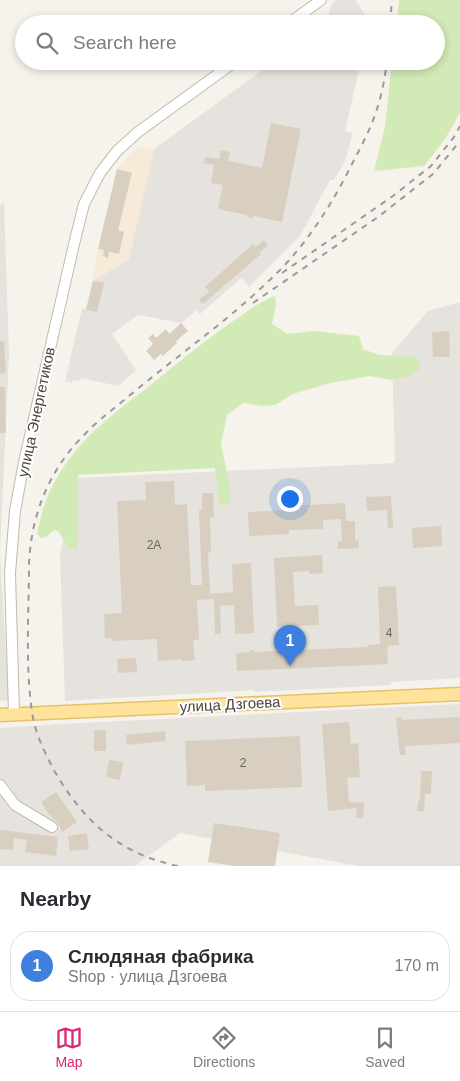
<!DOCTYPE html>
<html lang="en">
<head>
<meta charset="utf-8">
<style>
	:root { --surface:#fff; --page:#f7f7f7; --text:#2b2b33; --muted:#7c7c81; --line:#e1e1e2; --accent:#db2777 }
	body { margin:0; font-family:Arial,sans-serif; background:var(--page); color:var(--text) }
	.you { position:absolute; left:289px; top:498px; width:18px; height:18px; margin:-12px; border:4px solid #fff; border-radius:50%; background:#1a73e8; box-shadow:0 0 0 8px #1a73e833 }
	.badge { display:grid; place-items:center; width:32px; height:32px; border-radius:50%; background:var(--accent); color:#fff; font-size:16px; font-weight:700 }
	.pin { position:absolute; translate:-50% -41px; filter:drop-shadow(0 1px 2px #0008) }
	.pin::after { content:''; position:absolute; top:26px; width:18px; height:15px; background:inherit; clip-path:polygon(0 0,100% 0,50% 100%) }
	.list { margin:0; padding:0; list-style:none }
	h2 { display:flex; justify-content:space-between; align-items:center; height:65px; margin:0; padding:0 20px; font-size:21px }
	h2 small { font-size:16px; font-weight:400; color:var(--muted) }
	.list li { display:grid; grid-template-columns:32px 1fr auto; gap:15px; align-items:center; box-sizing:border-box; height:70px; margin:0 10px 10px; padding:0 10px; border:1px solid var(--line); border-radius:20px }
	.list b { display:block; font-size:19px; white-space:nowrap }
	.list p { margin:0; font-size:16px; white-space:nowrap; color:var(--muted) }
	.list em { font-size:16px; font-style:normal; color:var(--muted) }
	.icon { flex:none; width:28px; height:28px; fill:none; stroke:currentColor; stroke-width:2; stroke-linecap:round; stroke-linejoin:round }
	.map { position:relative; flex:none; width:460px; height:866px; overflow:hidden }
	.search { position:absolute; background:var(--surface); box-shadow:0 2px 8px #0003; left:15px; right:15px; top:15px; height:55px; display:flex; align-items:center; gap:12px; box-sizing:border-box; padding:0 18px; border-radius:28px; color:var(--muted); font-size:19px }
	.sheet { height:145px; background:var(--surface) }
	nav { display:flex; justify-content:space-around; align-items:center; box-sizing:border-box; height:70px; border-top:1px solid var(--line); background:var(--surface); font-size:14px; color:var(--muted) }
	nav a { display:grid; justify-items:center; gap:2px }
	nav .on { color:var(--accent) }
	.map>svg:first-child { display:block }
	.commercial { fill:#f7ead8 }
	.industrial { fill:#e6e2dd }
	.green { fill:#d2eab5 }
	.parking { fill:#e5e3e0 }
	.building { fill:#d8cfc1 }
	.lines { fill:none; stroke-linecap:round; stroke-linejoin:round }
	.minor-casing { stroke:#c2bbae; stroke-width:12 }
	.major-casing { stroke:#e6c16a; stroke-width:15 }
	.minor { stroke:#fff; stroke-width:10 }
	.major { stroke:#ffe39c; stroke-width:12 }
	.rail { stroke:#9a9a9a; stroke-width:2; stroke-dasharray:6 6; stroke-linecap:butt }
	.labels { text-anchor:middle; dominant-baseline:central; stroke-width:4; stroke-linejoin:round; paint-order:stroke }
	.number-label { font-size:12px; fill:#6e675b }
	.street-label { font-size:15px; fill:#4b4439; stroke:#fff }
</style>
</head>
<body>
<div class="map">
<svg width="460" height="866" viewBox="0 0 460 866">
	<rect width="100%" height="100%" fill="#f6f3ec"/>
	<polygon class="commercial" points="136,147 154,149 129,259 93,281 98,249 117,169"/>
	<g class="industrial">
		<polygon points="336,0 356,0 370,24 327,24 331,5"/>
		<polygon points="275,61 361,61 345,131 353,133 345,161 334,180 330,180 300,236 249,287 243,279 240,279 200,314 197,310 181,323 138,315 112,334 136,370 118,386 81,378 80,381 73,380 72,383 65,381 82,309 86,309 93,281 129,259 154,149"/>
		<polygon points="4,203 9,354 0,553 0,205"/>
		<polygon points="460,302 460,678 65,701 60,555 76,478 395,463 392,353 428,311"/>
		<polygon points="0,555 9,700 0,701"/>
		<polygon points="460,704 460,866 359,866 180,833 135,866 0,866 0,728 61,724"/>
	</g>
	<g class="green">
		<path d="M399,0H460V112C451,132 438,149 424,166L374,171L385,127L392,61H436V24H397Z"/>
		<path d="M275,296L276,304L272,324L288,334L314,331L359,336L363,349L379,355L405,356L418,358L420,368L411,376L390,380L370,376L330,383L293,394L275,405L263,406L243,403L227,415L221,444L230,488V503L220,506L215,468L78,475V548H68L59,532L54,530L46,537L41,538L37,534C43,504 51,483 70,458C92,428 123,407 152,384C178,362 205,341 233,321C247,312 260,301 275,296Z"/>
	</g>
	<polygon class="parking" points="390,672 391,685 254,692 253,679"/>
	<g class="building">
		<polygon points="271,123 301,129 282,222 254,216 253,218 247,217 247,215 218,209 223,185 211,183 214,165 204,163 205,157 219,159 221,150 230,152 228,161 262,168"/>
		<polygon points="117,169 132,173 118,230 124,232 119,254 109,252 108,258 103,256 104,250 98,249"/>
		<polygon points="264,240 268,245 260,252 261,254 203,304 199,300 209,292 205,287 253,244 256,247"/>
		<polygon points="93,281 104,283 97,312 86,310"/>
		<polygon points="181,323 188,331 176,341 177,343 163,356 161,354 154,360 146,351 153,344 148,338 153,334 156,338 166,329 169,334"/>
		<polygon points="449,331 450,357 433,357 432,332"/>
		<polygon points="0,341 4,341 6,373 0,374"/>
		<polygon points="0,387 5,387 6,433 0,433"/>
		<polygon points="174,481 175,505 187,504 191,585 202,585 199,510 202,510 202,493 213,493 214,517 210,517 211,552 208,553 210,594 233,592 232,564 251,563 254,633 235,634 234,605 220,606 221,634 215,634 214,599 197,600 199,640 193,640 195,660 182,661 182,659 158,661 157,639 112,641 112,638 105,638 104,614 122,613 117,501 146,500 145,482"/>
		<polygon points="391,496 393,528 388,528 387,510 367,511 366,497"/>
		<polygon points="345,503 346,521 355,521 355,541 358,540 359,548 338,549 338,541 342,541 341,519 323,520 323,529 289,530 289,534 249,536 248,512 290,510 290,506"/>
		<polygon points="441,526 442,546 413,548 412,528"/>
		<polygon points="322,555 323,573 309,574 309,571 293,572 295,606 318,605 319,625 277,627 274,558"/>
		<polygon points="396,586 399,645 387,646 388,664 237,671 236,653 249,652 249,650 254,650 254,652 368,647 368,645 380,644 378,587"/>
		<polygon points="136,658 137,672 118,673 117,659"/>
		<polygon points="402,717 402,720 460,717 460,743 405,746 406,755 400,755 396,718"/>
		<polygon points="349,722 351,744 358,743 360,777 347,778 349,802 364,803 363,818 356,818 357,808 328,811 322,724"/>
		<rect x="94" y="730" width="12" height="21"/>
		<polygon points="165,731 166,741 127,745 126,735"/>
		<polygon points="300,736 302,787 205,791 205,785 187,786 185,741"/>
		<polygon points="109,760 123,762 120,780 106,777"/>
		<polygon points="421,771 432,771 431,794 425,794 424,811 417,811 418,801 420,801"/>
		<polygon points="56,792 77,822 62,832 58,823 50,815 49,815 41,802"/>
		<polygon points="214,823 280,833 275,866 234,866 208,862"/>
		<polygon points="0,830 58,837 56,856 25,852 27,840 14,838 13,850 0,849"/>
		<polygon points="87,833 89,849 70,851 68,836"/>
	</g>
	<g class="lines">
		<g class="minor-casing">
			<g id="minor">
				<polyline points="288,24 321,0"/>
				<polyline points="14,714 10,573 15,511 24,462 75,240 84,204 100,173 117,151 138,132 236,61"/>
				<polyline points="0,785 15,805 52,827"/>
			</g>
		</g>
		<g class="major-casing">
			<polyline id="major" points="0,715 460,694"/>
		</g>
		<use href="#minor" class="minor"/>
		<use href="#major" class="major"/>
		<g class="rail">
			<polyline points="390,24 392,0"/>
			<polyline points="282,273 393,196 431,166 454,137 460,126"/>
			<polyline points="253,303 378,217 433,174 460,141"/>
			<path d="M178,866C120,854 84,822 55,772C45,753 35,734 32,712C25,663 29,613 29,564C31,515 49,470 84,435C96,422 110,412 124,400C153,376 183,353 212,330C236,311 259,291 280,270C310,239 333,202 352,164C361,147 371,128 377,109C382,94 385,77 387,61"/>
		</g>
	</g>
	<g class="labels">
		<g class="number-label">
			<text x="154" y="545">2А</text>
			<text x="389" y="633">4</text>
			<text x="243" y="763">2</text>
		</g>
		<g class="street-label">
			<text transform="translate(36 412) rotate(-78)">улица Энергетиков</text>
			<text transform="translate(230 704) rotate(-3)">улица Дзгоева</text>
		</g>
	</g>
</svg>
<div class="you"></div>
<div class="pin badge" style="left:290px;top:666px;background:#3f7fe0">1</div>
<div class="search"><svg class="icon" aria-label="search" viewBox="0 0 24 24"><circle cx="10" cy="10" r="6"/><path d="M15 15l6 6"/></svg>Search here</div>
</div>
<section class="sheet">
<h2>Nearby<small></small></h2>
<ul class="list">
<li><span class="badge" style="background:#3f7fe0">1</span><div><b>Слюдяная фабрика</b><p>Shop · улица Дзгоева</p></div><em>170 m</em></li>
</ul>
</section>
<nav>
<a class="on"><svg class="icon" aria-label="map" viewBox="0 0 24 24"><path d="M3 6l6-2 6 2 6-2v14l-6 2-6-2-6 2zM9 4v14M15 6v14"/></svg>Map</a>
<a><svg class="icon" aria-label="directions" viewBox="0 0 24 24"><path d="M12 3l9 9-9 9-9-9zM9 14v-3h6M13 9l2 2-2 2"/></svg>Directions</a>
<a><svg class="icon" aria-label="saved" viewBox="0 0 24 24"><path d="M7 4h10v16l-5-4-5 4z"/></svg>Saved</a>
</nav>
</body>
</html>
